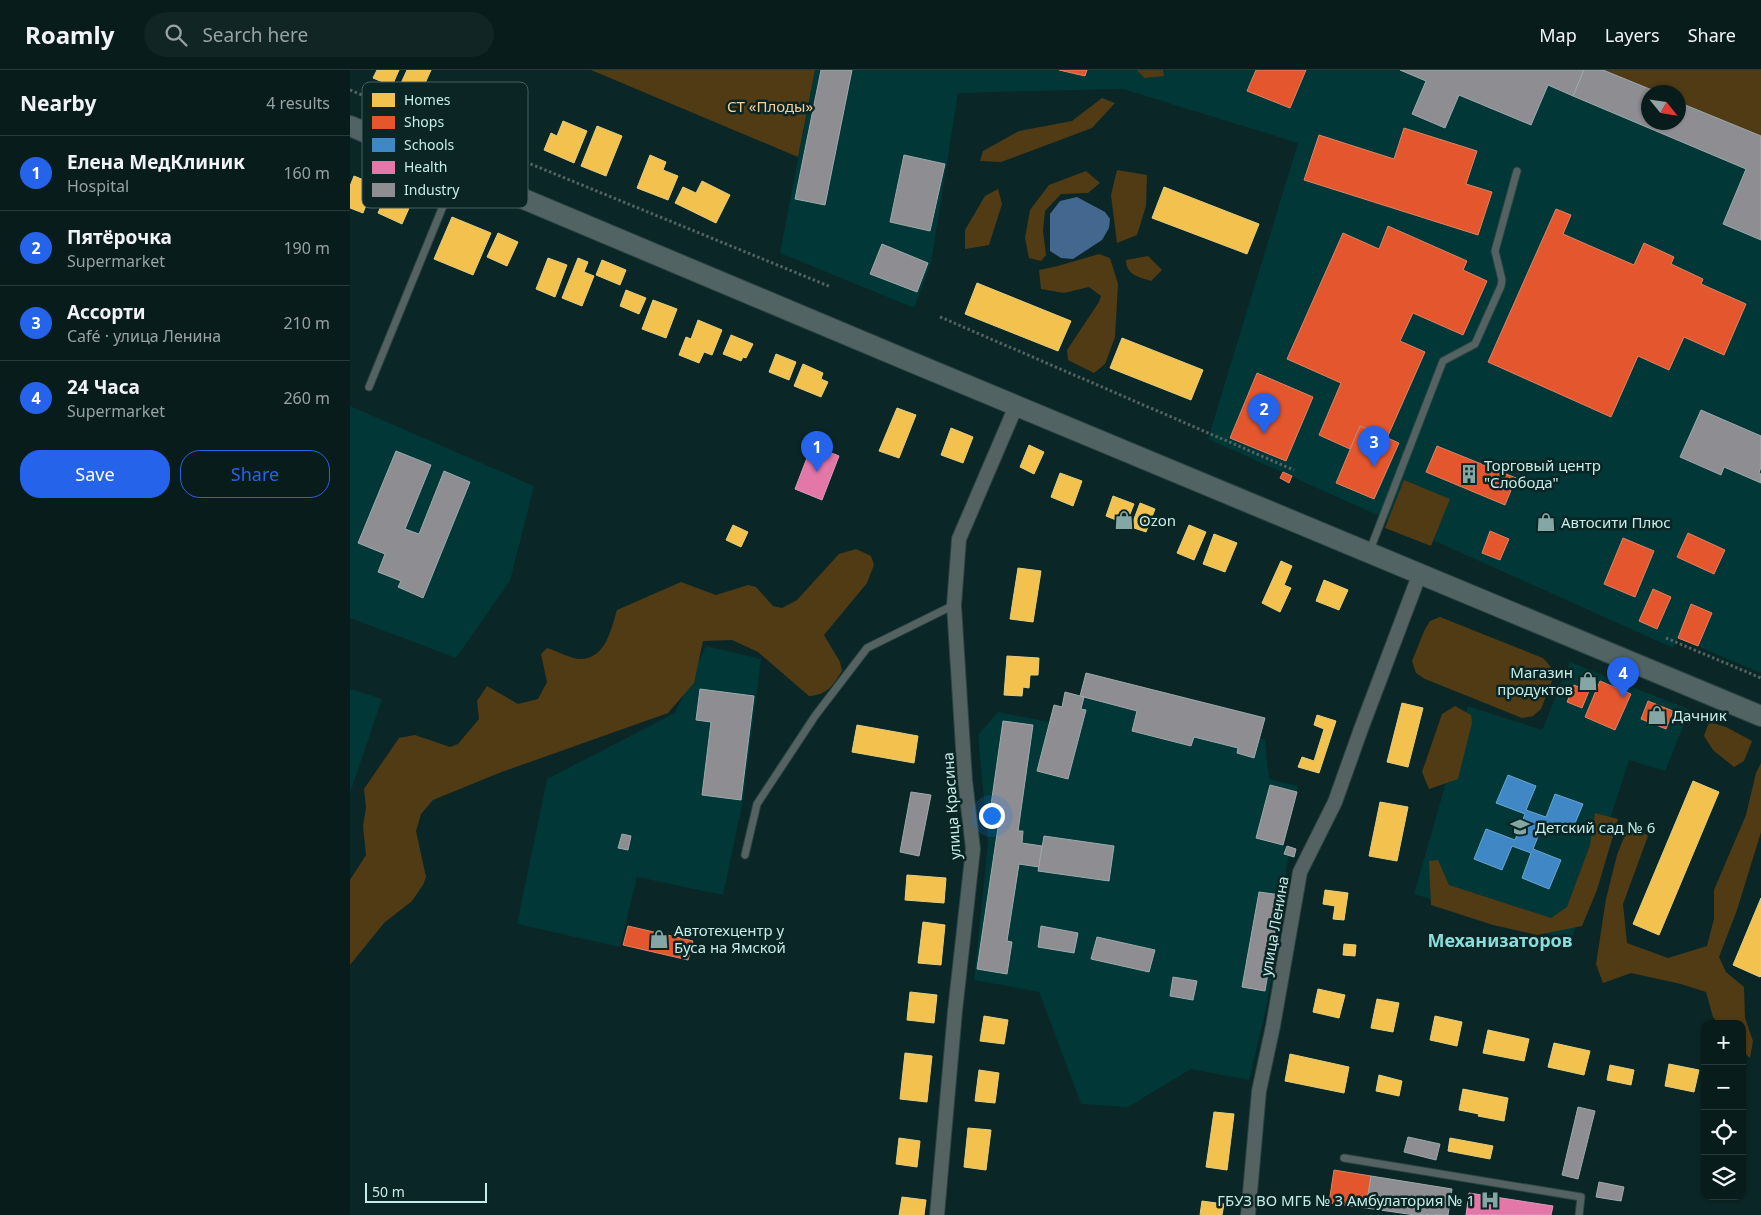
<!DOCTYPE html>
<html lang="en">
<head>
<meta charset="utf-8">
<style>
	:root { --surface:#081c1c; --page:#112525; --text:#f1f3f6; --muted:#98a1a3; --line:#293a3b; --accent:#2563eb }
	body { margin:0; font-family:"Noto Sans",sans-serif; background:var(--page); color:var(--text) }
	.controls { position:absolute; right:15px; bottom:15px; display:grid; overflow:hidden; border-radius:10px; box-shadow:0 1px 4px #0004 }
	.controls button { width:45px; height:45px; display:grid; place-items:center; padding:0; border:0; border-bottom:1px solid var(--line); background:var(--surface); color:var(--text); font:25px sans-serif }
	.compass { position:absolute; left:1291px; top:15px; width:45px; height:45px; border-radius:50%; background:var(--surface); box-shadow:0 1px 4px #0004; rotate:120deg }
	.scale { position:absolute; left:15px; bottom:12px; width:122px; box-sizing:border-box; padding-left:5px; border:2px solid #c5ecea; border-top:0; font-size:14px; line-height:18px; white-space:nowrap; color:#c5ecea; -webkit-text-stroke:4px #0a2524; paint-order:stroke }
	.you { position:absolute; left:641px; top:745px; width:18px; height:18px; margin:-12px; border:4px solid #fff; border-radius:50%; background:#1a73e8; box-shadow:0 0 0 8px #1a73e833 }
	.badge { display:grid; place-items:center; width:32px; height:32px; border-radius:50%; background:var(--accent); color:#fff; font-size:16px; font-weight:700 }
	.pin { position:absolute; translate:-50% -41px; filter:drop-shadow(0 1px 2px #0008) }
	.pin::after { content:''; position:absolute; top:26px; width:18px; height:15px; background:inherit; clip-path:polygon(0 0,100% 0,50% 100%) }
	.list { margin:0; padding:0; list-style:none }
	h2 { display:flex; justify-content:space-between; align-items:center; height:65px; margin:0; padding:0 20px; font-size:21px }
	h2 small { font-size:16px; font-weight:400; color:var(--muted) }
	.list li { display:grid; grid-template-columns:32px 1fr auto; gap:15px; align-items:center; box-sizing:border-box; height:75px; padding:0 20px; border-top:1px solid var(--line) }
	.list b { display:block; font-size:19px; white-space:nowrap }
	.list p { margin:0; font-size:16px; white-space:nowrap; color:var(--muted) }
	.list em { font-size:16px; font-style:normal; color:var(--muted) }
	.actions { display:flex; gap:10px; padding:15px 20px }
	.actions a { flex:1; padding:11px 0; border:1px solid var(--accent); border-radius:20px; text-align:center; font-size:18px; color:var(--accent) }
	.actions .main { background:var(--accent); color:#fff }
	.icon { flex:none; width:28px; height:28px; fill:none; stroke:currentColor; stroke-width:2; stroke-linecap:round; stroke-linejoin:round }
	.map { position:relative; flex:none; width:1411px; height:1145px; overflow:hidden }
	header { display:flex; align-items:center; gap:30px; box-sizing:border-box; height:70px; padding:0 25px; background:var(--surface); border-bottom:1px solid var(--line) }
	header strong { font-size:24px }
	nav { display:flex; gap:28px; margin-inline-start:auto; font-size:18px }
	.search { width:350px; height:45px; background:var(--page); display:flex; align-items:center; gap:12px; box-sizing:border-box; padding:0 18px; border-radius:28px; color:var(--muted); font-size:19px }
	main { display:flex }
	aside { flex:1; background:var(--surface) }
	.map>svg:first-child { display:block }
	.built { fill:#013736 }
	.green { fill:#513b14 }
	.water { fill:#43678e }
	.homes { fill:#f2c14e; stroke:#e4ce7d }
	.shops { fill:#e4572e; stroke:#db8466 }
	.schools { fill:#3f88c5; stroke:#67a6d0 }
	.health { fill:#e377a8; stroke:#da9abc }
	.industry { fill:#8d8d92; stroke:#9eaaac }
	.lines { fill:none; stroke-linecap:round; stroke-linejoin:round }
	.service-casing { stroke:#2b4343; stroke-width:9 }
	.minor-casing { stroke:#2b4343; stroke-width:16 }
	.secondary-casing { stroke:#2b4343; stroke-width:22 }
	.path { stroke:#536262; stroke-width:3; stroke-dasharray:2.5 2.5; stroke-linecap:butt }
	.service { stroke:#546262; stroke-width:7 }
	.minor { stroke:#546262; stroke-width:14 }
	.secondary { stroke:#526363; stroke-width:20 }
	.labels { text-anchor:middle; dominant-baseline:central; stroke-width:5; stroke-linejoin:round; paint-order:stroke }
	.park-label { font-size:15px; fill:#face95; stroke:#0a2524 }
	.poi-label { font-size:15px; fill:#c5ecea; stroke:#0a2524; text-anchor:start }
	.street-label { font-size:15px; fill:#c5ecea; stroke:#0a2524 }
	.quarter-label { font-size:18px; font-weight:bold; fill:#8addda; stroke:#0a2524 }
	.key { fill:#0a2524; stroke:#42615f; stroke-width:1 }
	.key-label { font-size:14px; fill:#c5ecea }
</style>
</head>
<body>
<header>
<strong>Roamly</strong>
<div class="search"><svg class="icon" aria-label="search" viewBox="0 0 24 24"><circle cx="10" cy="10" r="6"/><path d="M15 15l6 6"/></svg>Search here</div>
<nav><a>Map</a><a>Layers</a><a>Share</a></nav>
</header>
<main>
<aside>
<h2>Nearby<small>4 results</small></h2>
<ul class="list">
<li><span class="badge">1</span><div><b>Елена МедКлиник</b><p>Hospital</p></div><em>160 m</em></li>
<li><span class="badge">2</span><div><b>Пятёрочка</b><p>Supermarket</p></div><em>190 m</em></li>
<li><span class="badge">3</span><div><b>Ассорти</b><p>Café · улица Ленина</p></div><em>210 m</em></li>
<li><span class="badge">4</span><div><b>24 Часа</b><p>Supermarket</p></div><em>260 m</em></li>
</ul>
<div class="actions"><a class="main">Save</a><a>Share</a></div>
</aside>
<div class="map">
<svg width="1411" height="1145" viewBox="0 0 1411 1145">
	<rect width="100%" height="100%" fill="#0b2626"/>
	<g class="built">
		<polygon points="465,0 1253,0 1307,22 1298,22 1298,52 1328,52 1329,32 1411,66 1411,603 1328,568 1323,578 858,369 948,73 773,19 608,23 581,193 564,238 430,183"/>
		<polygon points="0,336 184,416 160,511 106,588 0,548"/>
		<polygon points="356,576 411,589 393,731 373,825 287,807 270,877 167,854 197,709 325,643"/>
		<polygon points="1220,592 1340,640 1315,701 1279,690 1221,871 1064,824 1118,636 1192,660"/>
		<polygon points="736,603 915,648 909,668 915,670 919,709 948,716 933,775 946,779 944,787 939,786 936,799 936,825 916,939 899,1010 841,999 778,1037 731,1034 689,922 624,910 638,773 628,665 648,642 699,652 704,635 712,637 715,622 730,626"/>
		<polygon points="0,619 32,629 0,723"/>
	</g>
	<g class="green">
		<polygon points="241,0 465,0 448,87"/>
		<polygon points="787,0 813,0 814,6 794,8"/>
		<polygon points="1253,0 1411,0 1411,66 1329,32 1328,22 1307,22"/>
		<polygon points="752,28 765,33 742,58 651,92 630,91 633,81 669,61 722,51"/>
		<polygon points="767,100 797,105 796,136 787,165 767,173 761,125"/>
		<polygon points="736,101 750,113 738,123 711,124 695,141 693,161 696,185 691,191 679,188 675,168 680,140 699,115"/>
		<polygon points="648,119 652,134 639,175 615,179 615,160 635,126"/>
		<polygon points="749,184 760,188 768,214 765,267 755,294 744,303 718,290 717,280 749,232 751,226 739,217 714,223 691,219 689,200 708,196"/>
		<path d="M798,186L812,200L801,211C789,207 776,205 776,190Z"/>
		<polygon points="1054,410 1100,429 1081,476 1035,458"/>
		<path d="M506,479L521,486L524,495L517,513L474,565L490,592L492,601C483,615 478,625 459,626L408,582L382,570L353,571L344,613L318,643L149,703L83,730L71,744L66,761L76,807L73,815L62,831L34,853L0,895V810L16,785L13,756L16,738L14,719L49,668L65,665L100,677L108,674L129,649L127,631L137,616L168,634L188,629L197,612L191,584L197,578C206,581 222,589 230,589C256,589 261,559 267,540L331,512L366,525L398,515L406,517L423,536L432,538L447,530L489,484Z"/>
		<polygon points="1090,547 1193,588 1201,597 1203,608 1191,639 1183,646 1172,648 1075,609 1066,603 1062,591 1075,559 1080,551"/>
		<polygon points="1105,636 1121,645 1122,653 1108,709 1079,719 1072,702 1092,644"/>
		<polygon points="1359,652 1376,657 1402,671 1394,691 1384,697 1363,680 1354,666"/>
		<polygon points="1411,693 1411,762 1387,840 1369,887 1376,902 1394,917 1395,948 1403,971 1400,988 1392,980 1392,954 1369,954 1363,947 1356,922 1331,914 1281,903 1253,913 1246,894 1256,829 1267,785 1280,752 1298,766 1273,834 1277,873 1318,888 1357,876 1364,849 1364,820 1396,745 1406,703"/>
		<polygon points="1245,743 1268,749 1247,820 1232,856 1187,865 1143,855 1081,835 1079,791 1088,790 1099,815 1201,848 1217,837 1240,775"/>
	</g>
	<polygon class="water" points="727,127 755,142 760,149 759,158 752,170 723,189 711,188 700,181 700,144 710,131"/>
	<g class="homes">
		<polygon points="27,0 49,0 42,16 23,8"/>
		<polygon points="57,0 81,0 68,29 48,20"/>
		<polygon points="213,51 237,61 224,93 194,80 201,63 207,66"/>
		<polygon points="247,56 272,66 256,106 231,96"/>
		<polygon points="300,85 316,92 313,100 328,106 318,130 287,118"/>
		<polygon points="4,106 24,114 13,143 0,138 0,116"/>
		<polygon points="352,111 380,125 366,153 325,133 333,117 346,123"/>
		<polygon points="814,117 909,154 897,184 802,148"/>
		<polygon points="39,118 63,129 52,154 28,143"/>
		<polygon points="102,147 141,163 123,205 84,189"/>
		<polygon points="148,163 168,172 157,196 137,187"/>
		<polygon points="198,188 217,195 205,227 186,219"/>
		<polygon points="228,188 238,192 234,202 244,206 232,236 212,228"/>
		<polygon points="252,190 276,200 270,215 246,205"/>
		<polygon points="627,213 721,251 708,281 615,244"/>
		<polygon points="276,220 296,228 289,244 270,236"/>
		<polygon points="303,230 327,239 316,268 292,259"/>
		<polygon points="348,250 372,260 362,285 354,282 349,293 329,285 336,267 341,269"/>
		<polygon points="381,265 403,274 396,288 393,287 391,291 373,284"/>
		<polygon points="772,268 853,300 841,330 760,298"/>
		<polygon points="426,284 446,292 439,310 419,302"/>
		<polygon points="453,294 473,303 471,309 478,312 471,327 444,316"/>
		<polygon points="547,338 566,345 549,388 529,381"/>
		<polygon points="601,358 623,367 613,393 591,385"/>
		<polygon points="679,375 694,382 684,404 670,397"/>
		<polygon points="710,403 732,411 723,436 701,427"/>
		<polygon points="763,426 784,434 776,454 756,446"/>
		<polygon points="790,433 805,439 796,462 781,457"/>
		<polygon points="383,455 398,462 391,477 376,470"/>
		<polygon points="839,455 856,462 844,490 827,483"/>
		<polygon points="864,464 887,473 875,502 853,494"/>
		<polygon points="931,491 942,496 934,515 941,518 930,542 912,533"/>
		<polygon points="668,498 691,501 683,552 660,549"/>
		<polygon points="974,510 998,520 989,540 966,531"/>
		<polygon points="657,586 689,588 688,605 680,605 679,618 673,617 672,626 654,625"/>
		<polygon points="1052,633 1073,638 1058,697 1037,692"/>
		<polygon points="967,645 986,651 969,703 948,697 952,687 964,691 974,659 964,655"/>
		<polygon points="507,655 568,666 564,693 502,682"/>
		<polygon points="1343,711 1369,722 1309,865 1283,854"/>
		<polygon points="1030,732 1058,737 1047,791 1019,786"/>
		<polygon points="557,805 596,808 594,833 555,830"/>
		<polygon points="975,820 998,823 994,850 983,849 985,836 973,834"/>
		<polygon points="1411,828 1411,906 1410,907 1383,895"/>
		<polygon points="573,852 595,855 591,895 568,893"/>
		<polygon points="994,874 1006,875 1005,886 993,885"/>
		<polygon points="968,919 995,925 989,948 963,942"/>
		<polygon points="560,922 587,925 584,953 557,950"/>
		<polygon points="1027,929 1049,933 1043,962 1021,958"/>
		<polygon points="634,946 658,950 654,974 630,971"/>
		<polygon points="1085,946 1112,952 1107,976 1080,970"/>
		<polygon points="1138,960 1179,969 1174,991 1133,983"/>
		<polygon points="1204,973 1240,981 1234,1005 1198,997"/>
		<polygon points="555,983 582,986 577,1032 550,1029"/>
		<polygon points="940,984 999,997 994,1023 935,1011"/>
		<polygon points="1319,994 1349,1000 1344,1022 1315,1016"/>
		<polygon points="1260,995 1284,1000 1281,1015 1257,1010"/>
		<polygon points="629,1000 649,1003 645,1033 625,1031"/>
		<polygon points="1029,1005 1052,1011 1049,1026 1026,1021"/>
		<polygon points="1113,1019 1158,1028 1154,1051 1128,1046 1129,1044 1109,1040"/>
		<polygon points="864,1042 884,1044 877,1100 856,1097"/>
		<polygon points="618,1058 641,1060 636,1100 614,1097"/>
		<polygon points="549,1068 570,1071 567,1097 546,1094"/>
		<polygon points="1100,1068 1143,1076 1140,1089 1098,1081"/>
		<polygon points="552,1127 576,1130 574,1145 549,1145"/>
		<polygon points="852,1131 874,1134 872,1145 850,1145"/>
	</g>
	<g class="shops">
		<polygon points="709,0 737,0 735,6"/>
		<polygon points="906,0 956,0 940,38 897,21"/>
		<polygon points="1054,58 1127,81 1116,114 1142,122 1128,165 954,110 969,65 1044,89"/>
		<polygon points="1206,139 1221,145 1213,164 1284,195 1294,173 1324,187 1321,194 1353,209 1351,214 1396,234 1374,285 1334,267 1319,300 1288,286 1261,347 1138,292"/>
		<polygon points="1038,156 1117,191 1113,200 1137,211 1113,265 1063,243 1050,271 1075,282 1037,368 1010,356 1000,379 969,365 991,313 937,289 993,163 1029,179"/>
		<polygon points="907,303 963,327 936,391 880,368"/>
		<polygon points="1010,356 1049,373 1024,429 986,413"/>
		<polygon points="1087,376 1166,408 1155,435 1076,402"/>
		<polygon points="933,402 942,406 939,413 930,408"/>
		<polygon points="1140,461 1159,469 1150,490 1132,483"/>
		<polygon points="1338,463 1375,480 1364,504 1327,487"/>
		<polygon points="1273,468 1304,481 1285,527 1254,514"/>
		<polygon points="1303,519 1321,527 1307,559 1289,551"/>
		<polygon points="1341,534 1362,543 1348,576 1328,568"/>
		<polygon points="1235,605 1245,609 1242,617 1232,613"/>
		<polygon points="1250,611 1281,624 1265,660 1235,647"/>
		<polygon points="1224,615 1239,621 1232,638 1217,632"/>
		<polygon points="1298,631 1323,641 1316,659 1291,649"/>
		<polygon points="278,856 343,871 338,890 273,875"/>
		<polygon points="984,1100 1021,1106 1016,1138 979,1133"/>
	</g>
	<polygon class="schools" points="1158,705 1186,716 1176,740 1196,747 1205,724 1233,734 1221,763 1194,752 1183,779 1211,790 1199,819 1172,808 1181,783 1162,776 1152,800 1124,789 1136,759 1165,770 1175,744 1146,733"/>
	<g class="health">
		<polygon points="462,375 489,386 472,430 445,419"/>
		<polygon points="1119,1123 1203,1136 1201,1145 1116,1145"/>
	</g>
	<g class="industry">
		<polygon points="471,0 502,0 475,135 445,129"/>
		<polygon points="1050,0 1234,0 1223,26 1198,15 1181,55 1109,25 1095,58 1062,44 1076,11"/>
		<polygon points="1234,0 1253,0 1307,22 1298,22 1298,52 1328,52 1328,32 1411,66 1411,170 1373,154 1396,99 1223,26"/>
		<polygon points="554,85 595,94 580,161 540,152"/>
		<polygon points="532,174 578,193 567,222 520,204"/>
		<polygon points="1351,340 1411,366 1411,397 1409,403 1411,404 1411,413 1374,397 1371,405 1330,387"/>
		<polygon points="46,381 81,395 55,459 69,464 94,401 120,412 73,528 48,517 51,511 28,502 35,484 8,473"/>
		<polygon points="736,603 915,648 904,688 887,683 888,678 844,667 841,676 782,661 787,641 730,626"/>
		<polygon points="350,619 404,626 391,730 352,725 361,652 346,650"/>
		<polygon points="715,622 734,627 731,639 736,640 718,709 687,701 704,635 712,637"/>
		<polygon points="653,651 683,655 668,761 673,761 672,773 692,776 689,797 669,794 657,871 662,872 657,904 627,899 650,744 640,742"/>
		<polygon points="920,715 947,722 933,775 906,768"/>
		<polygon points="561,722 581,725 569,786 550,782"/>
		<polygon points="272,764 281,766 278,780 268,778"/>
		<polygon points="694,766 764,776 759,811 688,801"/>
		<polygon points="937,776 946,779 944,787 934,784"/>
		<polygon points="909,822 931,825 915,921 892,917"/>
		<polygon points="691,856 728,863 724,883 688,877"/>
		<polygon points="747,867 805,880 799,902 741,889"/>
		<polygon points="823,907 847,911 843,930 820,926"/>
		<polygon points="1228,1037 1245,1041 1228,1109 1212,1105"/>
		<polygon points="1058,1067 1090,1074 1086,1090 1054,1082"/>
		<polygon points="1021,1106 1102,1119 1098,1145 1065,1145 1016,1138"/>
		<polygon points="1249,1112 1274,1117 1271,1131 1246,1127"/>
	</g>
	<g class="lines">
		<g class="service-casing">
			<g id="service">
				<polyline points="19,317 107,102"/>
				<polyline points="1020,480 1093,291 1125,274 1151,216 1152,210 1145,181 1167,101"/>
				<polyline points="395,785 407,734 465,646 517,578 604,535"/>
				<polyline points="994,1088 1231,1127 1229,1145"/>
			</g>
		</g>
		<g class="minor-casing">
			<g id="minor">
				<polyline points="587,1145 605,941 623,779 615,710 604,535 609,469 666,336"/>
				<polyline points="898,1145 909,1021 923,956 950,802 985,732 1011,659 1070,503"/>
			</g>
		</g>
		<g class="secondary-casing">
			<path id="secondary" d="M0,56C469,256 941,448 1411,646"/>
		</g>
		<g class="path">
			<polyline points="0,20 481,217"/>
			<polyline points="590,247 944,400"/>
			<polyline points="1316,568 1411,608"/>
		</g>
		<use href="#service" class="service"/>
		<use href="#minor" class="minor"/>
		<use href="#secondary" class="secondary"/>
	</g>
	<defs>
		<g id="building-bare" transform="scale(1.5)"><path d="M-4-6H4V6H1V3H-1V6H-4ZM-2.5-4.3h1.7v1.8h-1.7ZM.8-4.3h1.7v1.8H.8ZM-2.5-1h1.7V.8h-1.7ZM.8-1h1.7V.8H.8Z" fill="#84a7a5" stroke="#0a2524" stroke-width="2.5" paint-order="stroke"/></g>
		<g id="shop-bare" transform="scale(1.5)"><path d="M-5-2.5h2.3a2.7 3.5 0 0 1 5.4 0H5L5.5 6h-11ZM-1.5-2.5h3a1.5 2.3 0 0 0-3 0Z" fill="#84a7a5" stroke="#0a2524" stroke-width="2.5" paint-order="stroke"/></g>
		<g id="school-bare" transform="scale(1.5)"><path d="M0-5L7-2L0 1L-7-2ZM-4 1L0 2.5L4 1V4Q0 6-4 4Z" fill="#84a7a5" stroke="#0a2524" stroke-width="2.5" paint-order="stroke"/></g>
		<g id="hospital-bare" transform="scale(1.5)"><path d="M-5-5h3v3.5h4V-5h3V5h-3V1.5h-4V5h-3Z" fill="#84a7a5" stroke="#0a2524" stroke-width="2.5" paint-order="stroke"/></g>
	</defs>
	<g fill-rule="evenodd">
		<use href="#building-bare" x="1119" y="404"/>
		<use href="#shop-bare" x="774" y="450"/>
		<use href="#shop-bare" x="1196" y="452"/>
		<use href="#shop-bare" x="1238" y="611"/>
		<use href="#shop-bare" x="1307" y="645"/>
		<use href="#school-bare" x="1170" y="757"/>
		<use href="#shop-bare" x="309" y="869"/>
		<use href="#hospital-bare" x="1140" y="1130"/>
	</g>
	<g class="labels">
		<g class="park-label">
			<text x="420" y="36">СТ «Плоды»</text>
		</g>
		<g class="poi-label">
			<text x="1134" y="395">Торговый центр<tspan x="1134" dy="17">"Слобода"</tspan></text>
			<text x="789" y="450">Ozon</text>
			<text x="1211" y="452">Автосити Плюс</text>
			<text x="1223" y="602" text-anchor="end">Магазин<tspan x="1223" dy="17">продуктов</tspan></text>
			<text x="1322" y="645">Дачник</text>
			<text x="1185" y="757">Детский сад № 6</text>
			<text x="324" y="860">Автотехцентр у<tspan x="324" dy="17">Буса на Ямской</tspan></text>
			<text x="1125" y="1130" text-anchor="end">ГБУЗ ВО МГБ № 3 Амбулатория № 1</text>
		</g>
		<g class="street-label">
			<text transform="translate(601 736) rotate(-94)">улица Красина</text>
			<text transform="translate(924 856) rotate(-80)">улица Ленина</text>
		</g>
		<g class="quarter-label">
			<text x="1150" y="870">Механизаторов</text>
		</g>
	</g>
	<rect x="12" y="12" width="166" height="126" rx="8" class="key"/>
	<rect x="22" y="23" width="23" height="14" fill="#f2c14e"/>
	<rect x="22" y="46" width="23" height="13" fill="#e4572e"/>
	<rect x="22" y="68" width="23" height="14" fill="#3f88c5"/>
	<rect x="22" y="91" width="23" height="13" fill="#e377a8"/>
	<rect x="22" y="113" width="23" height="14" fill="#8d8d92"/>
	<g class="key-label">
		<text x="54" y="35">Homes</text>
		<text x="54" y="57">Shops</text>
		<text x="54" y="80">Schools</text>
		<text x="54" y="102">Health</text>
		<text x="54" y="125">Industry</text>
	</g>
</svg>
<div class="controls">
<button>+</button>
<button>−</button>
<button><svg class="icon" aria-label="locate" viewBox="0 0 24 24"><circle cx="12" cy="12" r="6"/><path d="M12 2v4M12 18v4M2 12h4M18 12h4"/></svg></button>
<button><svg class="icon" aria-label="layers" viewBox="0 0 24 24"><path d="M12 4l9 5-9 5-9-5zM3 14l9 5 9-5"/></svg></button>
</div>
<svg class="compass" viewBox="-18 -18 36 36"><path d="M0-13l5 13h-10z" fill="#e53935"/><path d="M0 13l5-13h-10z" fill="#98a1a3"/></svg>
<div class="scale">50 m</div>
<div class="you"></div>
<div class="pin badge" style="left:467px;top:402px">1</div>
<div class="pin badge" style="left:914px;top:364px">2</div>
<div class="pin badge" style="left:1024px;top:397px">3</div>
<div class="pin badge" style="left:1273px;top:628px">4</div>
</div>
</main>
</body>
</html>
